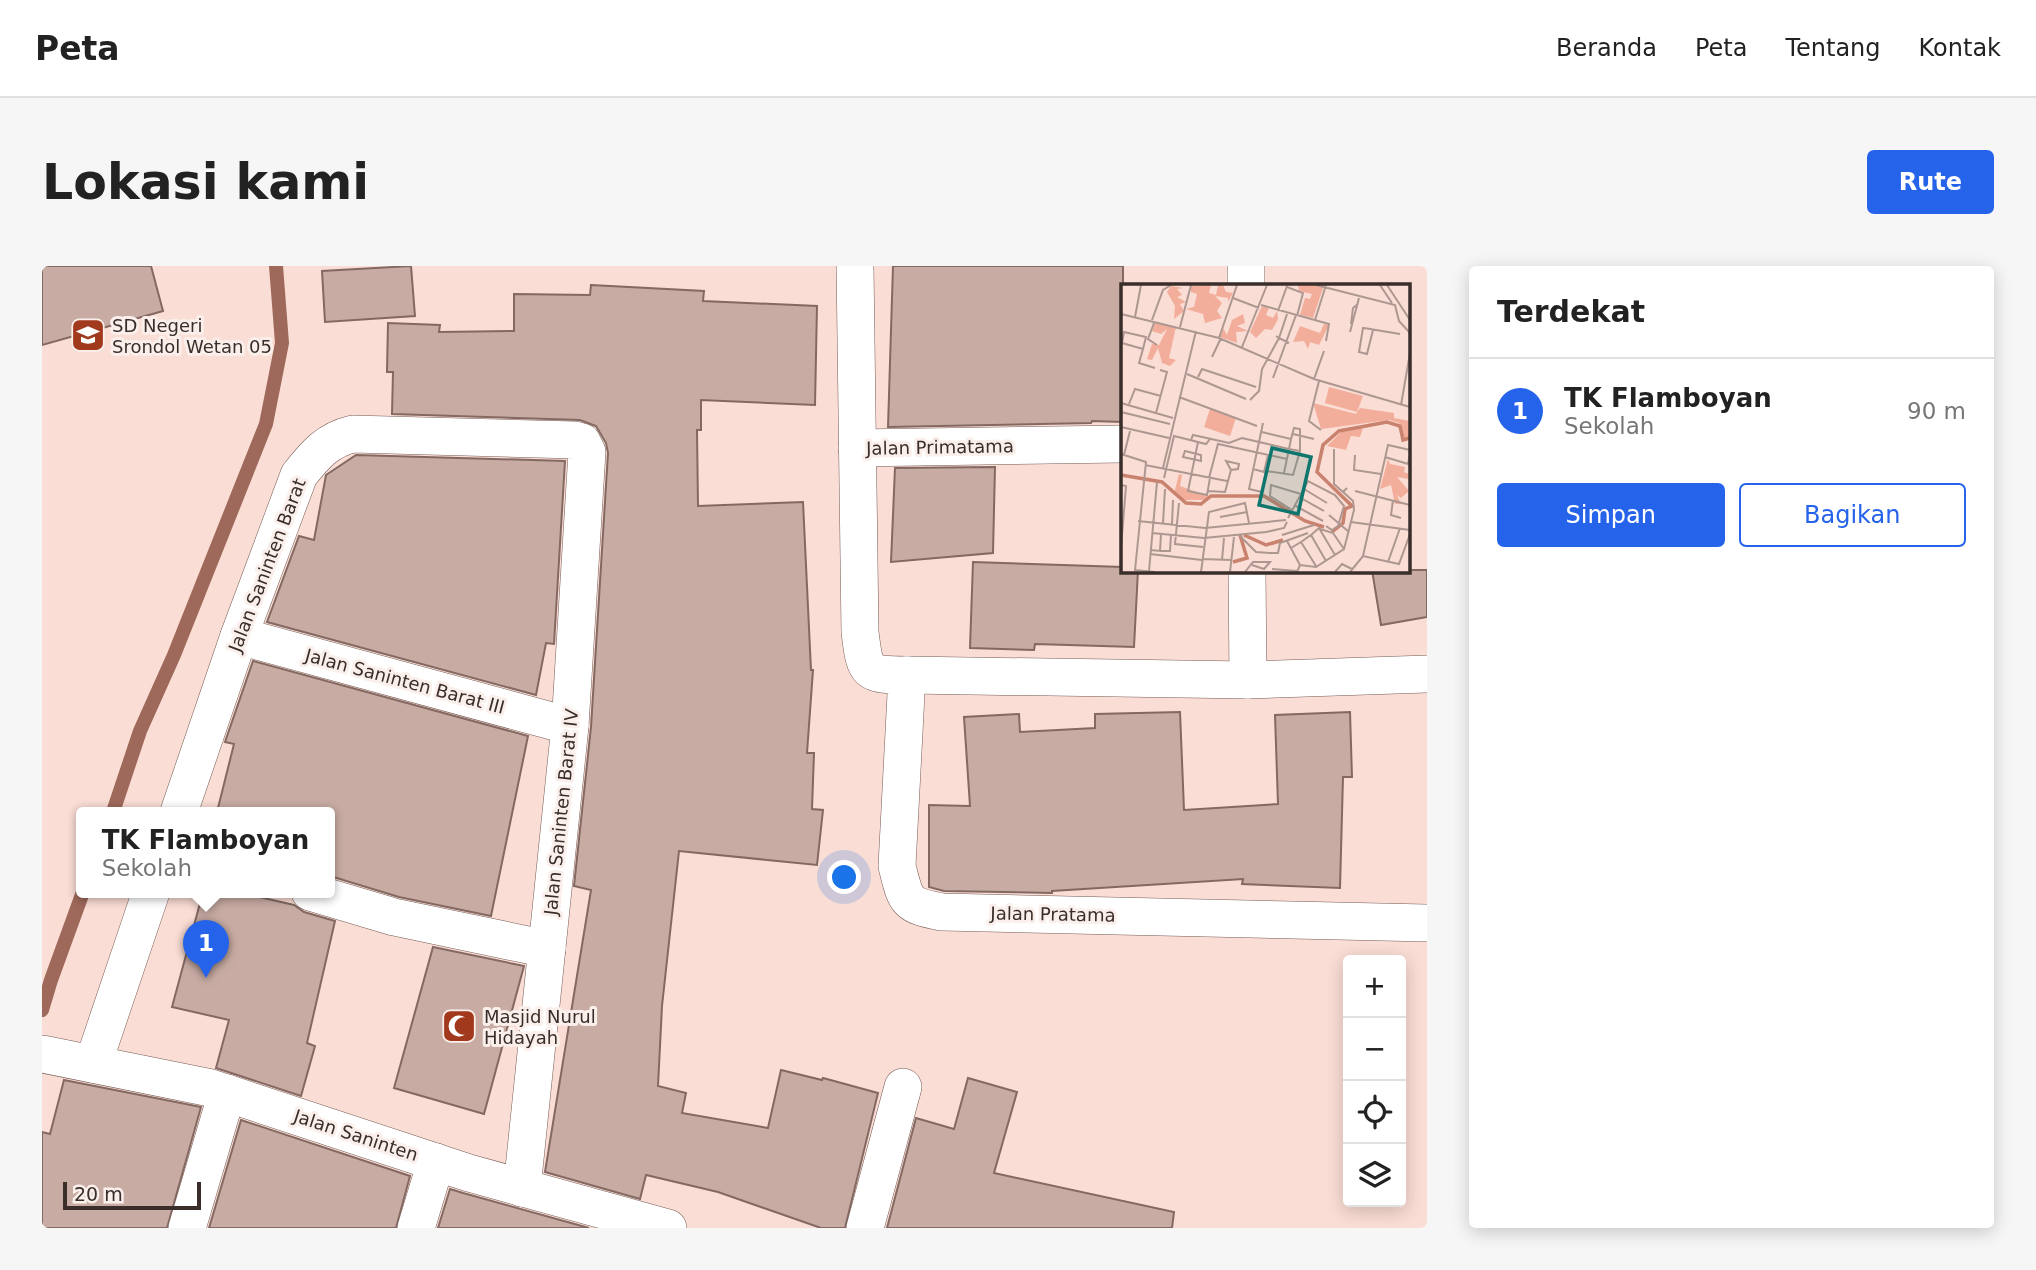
<!DOCTYPE html>
<html lang="id">
<head>
<meta charset="utf-8">
<style>
	:root { --surface:#fff; --page:#f6f6f6; --text:#222; --muted:#767676; --line:#e0e0e0; --accent:#2563eb }
	body { margin:0; font-family:"DejaVu Sans",sans-serif; background:var(--page); color:var(--text) }
	.controls { position:absolute; right:21px; bottom:21px; display:grid; overflow:hidden; border-radius:7px; box-shadow:0 4px 18px #0003 }
	.controls button { width:63px; height:63px; display:grid; place-items:center; padding:0; border:0; border-bottom:2px solid var(--line); background:var(--surface); color:var(--text); font:35px sans-serif }
	.scale { position:absolute; left:21px; bottom:18px; width:138px; box-sizing:border-box; padding-left:7px; border:4px solid #392e2a; border-top:0; font-size:19px; line-height:24px; white-space:nowrap; color:#392e2a; -webkit-text-stroke:5px #fbefeb; paint-order:stroke }
	.you { position:absolute; left:803px; top:612px; width:24px; height:24px; margin:-18px; border:5px solid #fff; border-radius:50%; background:#1a73e8; box-shadow:0 0 0 10px #1a73e833 }
	.badge { display:grid; place-items:center; width:46px; height:46px; border-radius:50%; background:var(--accent); color:#fff; font-size:23px; font-weight:700 }
	.pin { position:absolute; translate:-50% -58px; filter:drop-shadow(0 2px 4px #0008) }
	.pin::after { content:''; position:absolute; top:37px; width:24px; height:21px; background:inherit; clip-path:polygon(0 0,100% 0,50% 100%) }
	.popup { position:absolute; left:34px; top:541px; width:259px; height:91px; box-sizing:border-box; display:grid; place-content:center; border-radius:7px; background:var(--surface); filter:drop-shadow(0 2px 5px #0005); font-size:23px; white-space:nowrap; color:var(--muted) }
	.popup b { font-size:26px; color:var(--text) }
	.popup::after { content:''; position:absolute; left:50%; top:100%; margin-left:-14px; border:14px solid transparent; border-top-color:var(--surface) }
	.list { margin:0; padding:0; list-style:none }
	h2 { display:flex; justify-content:space-between; align-items:center; height:91px; margin:0; padding:0 28px; font-size:30px }
	h2 small { font-size:23px; font-weight:400; color:var(--muted) }
	.list li { display:grid; grid-template-columns:46px 1fr auto; gap:21px; align-items:center; box-sizing:border-box; height:105px; padding:0 28px; border-top:2px solid var(--line) }
	.list b { display:block; font-size:26px; white-space:nowrap }
	.list p { margin:0; font-size:23px; white-space:nowrap; color:var(--muted) }
	.list em { font-size:23px; font-style:normal; color:var(--muted) }
	.actions { display:flex; gap:14px; padding:21px 28px }
	.actions a { flex:1; padding:16px 0; border:2px solid var(--accent); border-radius:7px; text-align:center; font-size:24px; color:var(--accent) }
	.actions .main { background:var(--accent); color:#fff }
	.icon { flex:none; width:38px; height:38px; fill:none; stroke:currentColor; stroke-width:2; stroke-linecap:round; stroke-linejoin:round }
	.map { position:relative; flex:none; width:1385px; height:962px; overflow:hidden; border-radius:7px }
	header { display:flex; align-items:center; gap:42px; box-sizing:border-box; height:98px; padding:0 35px; background:var(--surface); border-bottom:2px solid var(--line) }
	header strong { font-size:33px }
	nav { display:flex; gap:38px; margin-inline-start:auto; font-size:24px }
	.intro { display:flex; align-items:center; justify-content:space-between; box-sizing:border-box; height:168px; padding:0 42px }
	h1 { margin:0; font-size:49px }
	.button { padding:18px 32px; border-radius:7px; background:var(--accent); color:#fff; font-size:24px; font-weight:700 }
	main { display:flex; gap:42px; padding:0 42px }
	aside { flex:1; background:var(--surface); border-radius:7px; box-shadow:0 4px 18px #0003 }
	.map>svg:first-child { display:block }
	.lines { fill:none; stroke-linecap:round; stroke-linejoin:round }
	.stream { stroke:#9e695a; stroke-width:14 }
	.building { fill:#c8aca4; stroke:#836962; stroke-width:2 }
	.street-casing { stroke:#755c55; stroke-width:38 }
	.street { stroke:#fff; stroke-width:37 }
	.labels { text-anchor:middle; dominant-baseline:central; stroke-width:6; stroke-linejoin:round; paint-order:stroke }
	.poi-label { font-size:18px; fill:#392e2a; stroke:#fbefeb; text-anchor:start }
	.street-label { font-size:18px; fill:#392e2a; stroke:#fbefeb }
	.inset-river { fill:none; stroke:#c9826e; stroke-width:3.5 }
	.inset-road { fill:none; stroke:#ad9791; stroke-width:2 }
	.view { fill:#0f766e; fill-opacity:0.15; stroke:#0f766e; stroke-width:3.5 }
	.inset-edge { fill:none; stroke:#392e2a; stroke-width:3.5 }
</style>
</head>
<body>
<header>
<strong>Peta</strong>
<nav><a>Beranda</a><a>Peta</a><a>Tentang</a><a>Kontak</a></nav>
</header>
<div class="intro"><h1>Lokasi kami</h1><a class="button">Rute</a></div>
<main>
<div class="map">
<svg width="1385" height="962" viewBox="0 0 1385 962">
	<rect width="100%" height="100%" fill="#faddd5"/>
	<g class="lines">
		<g class="stream">
			<polyline points="71,546 98,465 132,389 224,158 240,77 234,0"/>
			<polyline points="0,744 9,714 41,626"/>
		</g>
	</g>
	<g class="building">
		<polygon points="0,0 109,0 121,45 0,79"/>
		<polygon points="369,0 373,50 283,56 280,5"/>
		<polygon points="851,0 1081,0 1081,156 1050,155 1049,157 846,161"/>
		<polygon points="549,19 662,25 661,35 775,40 773,139 659,134 659,164 655,164 656,240 761,236 769,404 771,404 765,487 772,487 770,543 781,544 775,599 637,585 620,740 616,820 644,827 640,847 726,862 739,804 780,814 781,812 836,827 803,962 779,962 676,926 604,909 598,933 503,906 549,624 532,620 549,461 566,187 564,177 554,160 538,154 350,148 351,106 345,106 346,57 398,59 397,66 472,65 472,28 548,29"/>
		<polygon points="314,189 523,195 512,378 504,377 494,429 225,356 257,270 272,274 284,209"/>
		<polygon points="953,201 951,287 849,296 853,202"/>
		<polygon points="931,296 1081,301 1081,304 1096,304 1092,381 993,378 992,384 928,382"/>
		<polygon points="1330,304 1385,304 1385,351 1339,359"/>
		<polygon points="211,395 486,470 449,650 357,631 288,610 288,546 175,546 192,478 183,476"/>
		<polygon points="1138,446 1142,544 1236,538 1233,449 1308,446 1310,511 1301,511 1298,622 1200,618 1201,613 1010,625 1010,627 902,625 887,621 887,539 928,540 922,451 977,448 978,466 1053,462 1053,448"/>
		<polygon points="161,626 196,626 252,639 262,646 293,655 265,777 273,780 259,830 174,802 187,754 130,741"/>
		<polygon points="391,681 482,700 442,848 352,822"/>
		<polygon points="926,812 975,826 952,907 1132,946 1130,962 845,962 874,852 912,863"/>
		<polygon points="22,814 159,841 125,962 0,962 0,866 8,868"/>
		<polygon points="199,854 368,910 354,962 167,962"/>
		<polygon points="408,923 421,927 547,962 396,962"/>
	</g>
	<g class="lines">
		<g class="street-casing">
			<g id="street">
				<path d="M813,0L818,366C823,408 824,409 865,409L855,600C864,636 863,639 900,646L1385,657"/>
				<polyline points="1204,0 1204,19"/>
				<polyline points="815,182 1080,178"/>
				<polyline points="1205,304 1206,414"/>
				<polyline points="197,370 528,460"/>
				<polyline points="865,409 1206,414 1385,408"/>
				<path d="M137,546L197,370L257,209C273,189 285,174 311,168L533,174L540,176L545,186L528,460L480,922"/>
				<polyline points="268,626 352,651 505,683"/>
				<polyline points="0,788 169,822 427,907 626,962"/>
				<polyline points="51,798 109,626"/>
				<polyline points="145,962 185,827"/>
				<polyline points="374,962 394,896"/>
				<polyline points="823,962 861,821"/>
			</g>
		</g>
		<use href="#street" class="street"/>
	</g>
	<defs>
		<g id="school-square" transform="scale(1.75)"><rect x="-9" y="-9" width="18" height="18" rx="4" fill="#a1391c" stroke="#fbefeb"/><path d="M0-5L7-2L0 1L-7-2ZM-4 1L0 2.5L4 1V4Q0 6-4 4Z" fill="#fff"/></g>
		<g id="mosque-square" transform="scale(1.75)"><rect x="-9" y="-9" width="18" height="18" rx="4" fill="#a1391c" stroke="#fbefeb"/><path d="M3.5-4.9A6 6 0 1 0 3.5 4.9A5 5 0 1 1 3.5-4.9Z" fill="#fff"/></g>
	</defs>
	<g fill-rule="evenodd">
		<use href="#school-square" x="46" y="69"/>
		<use href="#mosque-square" x="417" y="760"/>
	</g>
	<g class="labels">
		<g class="poi-label">
			<text x="70" y="59">SD Negeri<tspan x="70" dy="21">Srondol Wetan 05</tspan></text>
			<text x="442" y="750">Masjid Nurul<tspan x="442" dy="21">Hidayah</tspan></text>
		</g>
		<g class="street-label">
			<text transform="translate(898 181) rotate(-1)">Jalan Primatama</text>
			<text transform="translate(225 299) rotate(-69)">Jalan Saninten Barat</text>
			<text transform="translate(363 415) rotate(15)">Jalan Saninten Barat III</text>
			<text transform="translate(519 546) rotate(-84)">Jalan Saninten Barat IV</text>
			<text transform="translate(1011 648) rotate(1)">Jalan Pratama</text>
			<text transform="translate(314 869) rotate(18)">Jalan Saninten</text>
		</g>
	</g>
	<g transform="translate(1079 18)">
		<rect width="289" height="289" fill="#faddd5"/>
		<path d="M90,1L88,9L95,11L97,1H102L105,8L112,9L107,18V14L94,12L101,19L96,27L101,34L84,39L82,30L65,25L73,23L76,10L70,8V2ZM177,1H203L192,34L179,31L184,14L189,15L191,10L178,7ZM50,2L62,4L56,5L61,11L56,13L65,18L59,20L63,27L53,35L54,22L46,8ZM141,22L148,24L145,31L152,34L156,27L157,35L151,46L144,45L135,54L129,48ZM122,30L124,39L116,42L127,47L115,48L116,59L99,53L102,44L106,51L111,36ZM34,39L55,43L48,74L55,76L49,82L41,79L37,64L31,76L26,75L31,60L38,61L46,45L40,50L31,47ZM203,40L208,41L198,61L189,58L187,65L183,57L172,58L179,42L199,49ZM208,103L242,112L236,128L204,119ZM192,119L235,130L239,124L273,129V134L289,137V152L283,155L278,139L268,136L200,145ZM89,125L115,134L109,152L83,143ZM242,144L239,153L230,152L225,166L206,162L220,148ZM267,175L269,180L284,183L283,188L288,190L287,195L276,193L288,207L280,214L276,211L280,220H274L270,201L259,205ZM58,190L61,191L59,202L87,212L85,216H64L53,210Z" fill="#f2ae9b"/>
		<path class="inset-river" d="M0,191L41,198L65,219L80,220L90,212H143L184,237L203,243M211,248L222,239L224,225L231,222L196,188L202,161L218,147L266,138L279,142L282,156L289,154M123,251L145,261L162,256M112,278L126,274L119,251"/>
		<path class="inset-road" d="M195,1L274,21L278,37L289,49M259,1L271,19M266,1L289,36M166,3L182,9L176,32M112,14L138,24M140,21L208,40L205,57M157,27L166,2M0,30L98,54L193,95L289,123M166,30L158,54L168,59M14,33L20,1M31,36L42,6L50,1M194,36L205,1M33,39L27,55L36,61M230,40L232,24L237,20M59,43L70,1M252,46L246,70L238,68L242,44H243L279,50M229,48L238,14M98,54L116,1M121,63L146,1M22,65L25,53L3,48L1,59L22,65L18,79L34,84M91,73L100,54M66,90L125,115M77,93L81,85L135,103M152,94L175,31M193,95L203,67M198,97L188,137L200,146M58,113L136,142M129,116L138,107L141,85L158,54L155,52M0,119L52,134M8,120L14,105L40,112M280,121L289,69M0,128L49,140M35,129L46,88L39,86M0,143L48,154M141,148L170,155L168,165L179,167V145L173,144L170,155M172,150L193,155M70,156L72,151L108,159L121,154L138,158L142,139M77,158L67,207L86,211L89,194M213,165V200L222,208M64,167L80,171V177L62,173ZM0,170L25,178L14,286L34,288M3,171L9,147M234,171L233,186L260,190M264,173L287,180L289,170M24,181L106,197M42,184L75,47M132,185L143,188L147,171M145,187L141,208L128,205L138,158L168,165L163,189M145,187L172,191L179,167M43,194L53,152L85,160L89,155M88,194L97,160L166,175M0,201L5,202L0,264M183,205L206,219M87,207L104,208L110,186L117,185L118,180L105,177L110,186M234,207L289,221M178,213L203,227M272,216L270,231L280,234M58,219L54,260L82,263M173,221L202,237M171,226L149,212L150,201L180,210M208,231L228,248M99,233L126,228M167,234L187,197L214,211L223,222L217,242L211,246L205,242M17,237L84,244L165,236M230,238L289,246M42,239L44,205M51,240L52,216M199,245L212,249L223,265M31,249L83,254M118,251L135,268L149,269H157L159,259L187,249M161,251L193,241M190,251L198,244L214,271M83,254L145,248L163,244L166,238M166,257L179,281M180,258L190,251L205,277M170,264L180,258L195,282M30,266L39,267L40,250M39,267H49L50,251M29,270L81,276M242,272L267,161L289,166M81,275L110,276M101,276L103,254M267,278L279,244M151,285L176,287M28,287L36,198M80,288L88,228L124,219L128,239M109,288L113,253M124,288L132,278H149L143,285L131,281M176,288L179,281L195,283L223,265L233,226L232,217L222,208L226,204M214,288L221,280L231,285M229,288L242,272L278,280L289,250"/>
		<path class="view" d="M151,164L190,173L177,230L138,221Z"/>
		<rect width="289" height="289" class="inset-edge"/>
	</g>
</svg>
<div class="controls">
<button>+</button>
<button>−</button>
<button><svg class="icon" aria-label="locate" viewBox="0 0 24 24"><circle cx="12" cy="12" r="6"/><path d="M12 2v4M12 18v4M2 12h4M18 12h4"/></svg></button>
<button><svg class="icon" aria-label="layers" viewBox="0 0 24 24"><path d="M12 4l9 5-9 5-9-5zM3 14l9 5 9-5"/></svg></button>
</div>
<div class="scale">20 m</div>
<div class="you"></div>
<div class="pin badge" style="left:164px;top:712px">1</div>
<div class="popup"><b>TK Flamboyan</b>Sekolah</div>
</div>
<aside>
<h2>Terdekat<small></small></h2>
<ul class="list">
<li><span class="badge">1</span><div><b>TK Flamboyan</b><p>Sekolah</p></div><em>90 m</em></li>
</ul>
<div class="actions"><a class="main">Simpan</a><a>Bagikan</a></div>
</aside>
</main>
</body>
</html>
